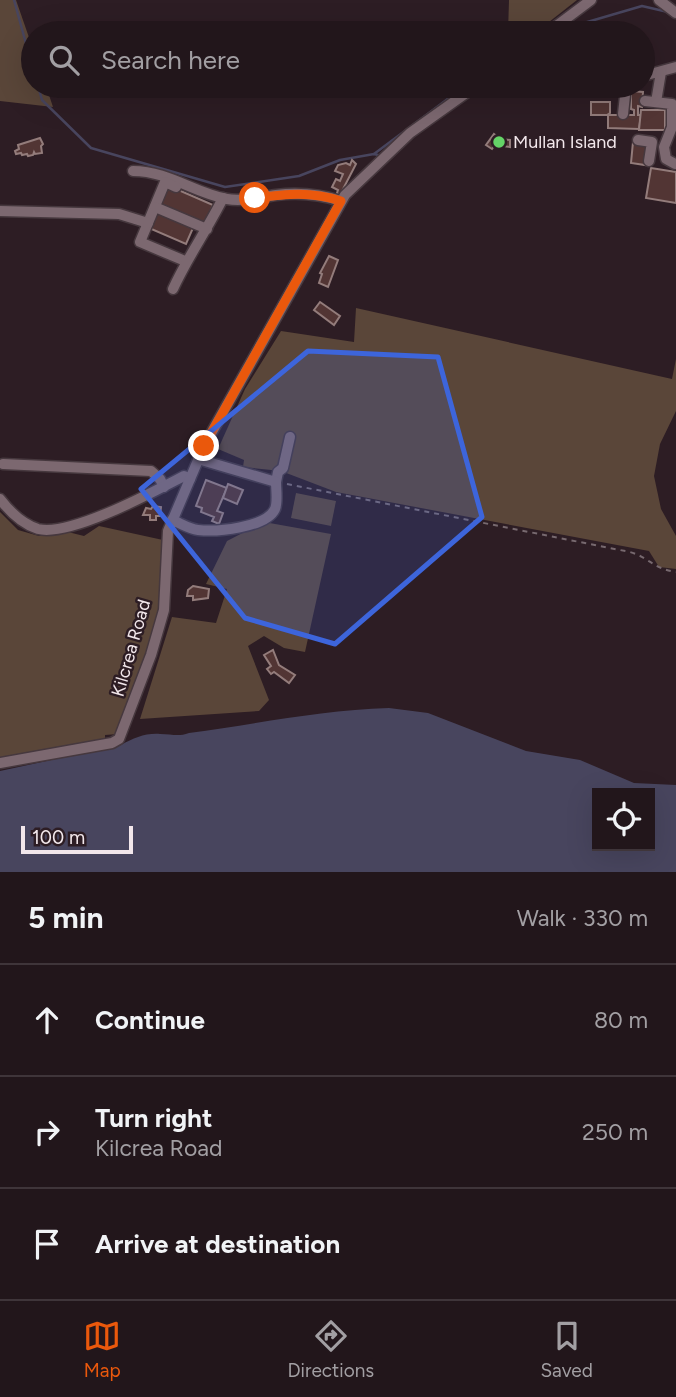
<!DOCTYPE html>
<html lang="en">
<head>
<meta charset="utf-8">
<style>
	:root { --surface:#22161b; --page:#2a1f24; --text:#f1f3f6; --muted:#a29fa3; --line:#3f353a; --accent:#ea580c }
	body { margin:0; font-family:Figtree,sans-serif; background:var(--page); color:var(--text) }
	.controls { position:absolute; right:21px; bottom:21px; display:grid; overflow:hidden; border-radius:0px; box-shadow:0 7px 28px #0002 }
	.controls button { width:63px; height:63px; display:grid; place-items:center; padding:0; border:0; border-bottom:2px solid var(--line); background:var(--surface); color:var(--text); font:35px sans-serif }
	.scale { position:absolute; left:21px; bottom:18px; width:112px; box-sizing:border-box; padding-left:7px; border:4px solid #f2e7eb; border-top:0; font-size:19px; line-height:24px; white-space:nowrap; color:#f2e7eb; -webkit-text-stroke:5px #2d1d24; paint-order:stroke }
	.stop { position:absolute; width:21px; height:21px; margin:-16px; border:5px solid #ea580c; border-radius:50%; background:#fff }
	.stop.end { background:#ea580c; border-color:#fff; box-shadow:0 2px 7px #0008 }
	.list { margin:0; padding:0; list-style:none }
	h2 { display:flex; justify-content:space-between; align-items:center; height:91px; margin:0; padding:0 28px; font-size:30px }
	h2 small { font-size:23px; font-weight:400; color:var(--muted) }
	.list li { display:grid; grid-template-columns:46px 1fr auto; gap:21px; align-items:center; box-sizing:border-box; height:112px; padding:0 28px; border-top:2px solid var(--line) }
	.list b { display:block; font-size:26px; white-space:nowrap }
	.list p { margin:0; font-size:23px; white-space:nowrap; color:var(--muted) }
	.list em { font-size:23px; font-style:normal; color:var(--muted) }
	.icon { flex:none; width:38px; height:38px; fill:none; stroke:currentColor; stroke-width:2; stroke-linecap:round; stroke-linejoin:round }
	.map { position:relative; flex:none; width:676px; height:872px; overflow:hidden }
	.search { position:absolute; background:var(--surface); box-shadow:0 7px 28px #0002; left:21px; right:21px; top:21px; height:77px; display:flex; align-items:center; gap:18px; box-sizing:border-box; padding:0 24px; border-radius:38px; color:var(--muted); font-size:26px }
	.sheet { height:427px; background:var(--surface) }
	nav { display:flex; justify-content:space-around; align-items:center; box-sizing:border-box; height:98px; border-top:2px solid var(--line); background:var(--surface); font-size:19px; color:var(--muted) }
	nav a { display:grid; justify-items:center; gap:4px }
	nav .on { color:var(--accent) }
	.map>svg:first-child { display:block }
	.green { fill:#5a4639 }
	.water { fill:#48455e; fill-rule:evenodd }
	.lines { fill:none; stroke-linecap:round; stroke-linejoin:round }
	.stream { stroke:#48455e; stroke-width:2.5 }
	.building { fill:#523534; stroke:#937c7b; stroke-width:2 }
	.minor-casing { stroke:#46383e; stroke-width:13 }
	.path { stroke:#77696f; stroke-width:2; stroke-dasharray:5 5; stroke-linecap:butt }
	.minor { stroke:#7c6870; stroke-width:10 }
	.route { stroke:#ea580c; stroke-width:9 }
	.marked { fill:#3d65db; fill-opacity:0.2; stroke:#3d65db; stroke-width:5; stroke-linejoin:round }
	.poi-dot { fill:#65d467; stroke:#2d1d24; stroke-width:2.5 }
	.labels { text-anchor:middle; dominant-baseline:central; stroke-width:5; stroke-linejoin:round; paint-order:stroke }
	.poi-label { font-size:18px; fill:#f2e7eb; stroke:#2d1d24; text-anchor:start }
	.street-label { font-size:18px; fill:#f2e7eb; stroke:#2d1d24 }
</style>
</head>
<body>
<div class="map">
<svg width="676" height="872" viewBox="0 0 676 872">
	<rect width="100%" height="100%" fill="#2d1d24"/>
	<g class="green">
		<polygon points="0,0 16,0 33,49 33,86 46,86 53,107 0,101"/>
		<polygon points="509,0 577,0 535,33 508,33"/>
		<polygon points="356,308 672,379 676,359 676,411 660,444 654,476 661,509 676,536 676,569 659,567 649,551 336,492 281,471 243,467 244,460 218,449 245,389 281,331 354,342"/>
		<polygon points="296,493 336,501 331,526 291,518"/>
		<polygon points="0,512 18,530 39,536 64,531 84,536 99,526 163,540 157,623 118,734 105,735 105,741 0,761"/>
		<polygon points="264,522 331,534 305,652 284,648 264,636 248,646 269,700 259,711 140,719 172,617 216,623 227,589 206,584 227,541"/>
	</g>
	<path class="water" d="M389,708L428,713L526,751L580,760L634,783L676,785V872H0V771L121,745C134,738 145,733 160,734C172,734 178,737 189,733C256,724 321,710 389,708ZM597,793H650V846H597Z"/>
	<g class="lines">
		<g class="stream">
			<polyline points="14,0 33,69"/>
			<polyline points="560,30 642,6 668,12"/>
			<polyline points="38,86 42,100 91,148 225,187 299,176 340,160 374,154 382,156"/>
			<polyline points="374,154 465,86"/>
		</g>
	</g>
	<g class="building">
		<polygon points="631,91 643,92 642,107 638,106 638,115 641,115 639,129 608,128 608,115 634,115 634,110 631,109"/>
		<polygon points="591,102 610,102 610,113 607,115 591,115"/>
		<polygon points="641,110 665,110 665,130 639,130"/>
		<polygon points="494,134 501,139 510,140 510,147 495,145 492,149 486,145"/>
		<polygon points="40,138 43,144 41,146 42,153 35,154 34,152 33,155 28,156 27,154 22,155 21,153 16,154 15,151 19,149 18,145"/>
		<polygon points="633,142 648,144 645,165 631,163"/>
		<polygon points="352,160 356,164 340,195 337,193 338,190 332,187 336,179 340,181 343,174 335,171 338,165 346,163 350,165"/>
		<polygon points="651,168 676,172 676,203 646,198"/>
		<polygon points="167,185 213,205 205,224 159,205"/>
		<polygon points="157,209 193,228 186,244 149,228"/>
		<polygon points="329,256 338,260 328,287 319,283 322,274 320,273"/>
		<polygon points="320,302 340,316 334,325 314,310"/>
		<polygon points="206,480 227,488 217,511 223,513 219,524 212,521 214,517 201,512 202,508 196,506"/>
		<polygon points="228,484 243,490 237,504 223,498"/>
		<polygon points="153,506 161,507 160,516 156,516 156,520 150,520 150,515 143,515 146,508 151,509"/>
		<polygon points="193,586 209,589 208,598 193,600 193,596 187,596 188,590"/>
		<polygon points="273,650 279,665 295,675 289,683 274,672 271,674 267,669 271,666 264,655"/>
	</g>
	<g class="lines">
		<g class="minor-casing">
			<g id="minor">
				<polyline points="659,0 676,13"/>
				<polyline points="547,33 591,0"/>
				<polyline points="643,76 676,67"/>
				<polyline points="645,101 672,104 672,127 664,147 666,159 675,164"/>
				<polyline points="656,102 661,72"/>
				<polyline points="623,114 626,86"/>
				<polyline points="638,140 652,142 649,161"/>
				<path d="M133,171C168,171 194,193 227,199C243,202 261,197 276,195C300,192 319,194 341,201"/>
				<polyline points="176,187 165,182 140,242 185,261"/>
				<polyline points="155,207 207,229"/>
				<polyline points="0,211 119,214 148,223"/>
				<path d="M173,289C187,258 207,230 223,198"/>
				<polyline points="3,464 151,471 160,479 164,487"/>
				<polyline points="276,482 278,472 283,468 290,437"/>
				<path d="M0,499C10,512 22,524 38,529C70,537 153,492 184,476L190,479"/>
				<path d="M172,520C180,523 189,529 198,530C216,532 266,528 275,509C278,502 276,490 276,482L198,459"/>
				<polyline points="0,763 112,743 119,739 151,655 164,610 168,531 204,446 345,195 410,133 476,86"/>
			</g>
		</g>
		<path class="path" d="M287,484L630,552C648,557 654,569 676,572"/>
		<use href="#minor" class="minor"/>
	</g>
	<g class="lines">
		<path class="route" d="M204,446L341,201C311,191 286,194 255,198"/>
	</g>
	<path class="marked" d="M308,351L438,357L482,517L335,644L245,618L141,489Z"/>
	<circle class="poi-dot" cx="499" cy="142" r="7"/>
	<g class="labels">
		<g class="poi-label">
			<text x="513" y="142">Mullan Island</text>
		</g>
		<g class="street-label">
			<text transform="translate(131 648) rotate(-74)">Kilcrea Road</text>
		</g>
	</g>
</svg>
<div class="controls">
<button><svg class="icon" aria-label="locate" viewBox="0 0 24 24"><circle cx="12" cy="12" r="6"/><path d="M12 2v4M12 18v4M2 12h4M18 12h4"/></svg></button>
</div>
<div class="scale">100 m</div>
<div class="stop" style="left:255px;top:198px"></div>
<div class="stop end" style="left:204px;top:446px"></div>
<div class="search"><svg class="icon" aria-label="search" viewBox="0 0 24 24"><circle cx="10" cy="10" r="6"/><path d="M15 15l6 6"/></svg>Search here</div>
</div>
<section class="sheet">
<h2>5 min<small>Walk · 330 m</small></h2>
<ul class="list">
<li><svg class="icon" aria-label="ahead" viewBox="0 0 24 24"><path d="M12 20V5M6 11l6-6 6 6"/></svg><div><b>Continue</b></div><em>80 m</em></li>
<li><svg class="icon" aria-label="right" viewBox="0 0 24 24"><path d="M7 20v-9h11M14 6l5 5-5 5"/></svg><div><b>Turn right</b><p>Kilcrea Road</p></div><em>250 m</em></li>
<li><svg class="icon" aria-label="arrive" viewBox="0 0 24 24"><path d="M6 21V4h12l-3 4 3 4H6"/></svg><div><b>Arrive at destination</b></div></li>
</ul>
</section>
<nav>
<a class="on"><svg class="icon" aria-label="map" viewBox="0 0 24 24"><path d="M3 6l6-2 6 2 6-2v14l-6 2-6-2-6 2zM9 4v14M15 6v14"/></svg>Map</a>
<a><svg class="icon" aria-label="directions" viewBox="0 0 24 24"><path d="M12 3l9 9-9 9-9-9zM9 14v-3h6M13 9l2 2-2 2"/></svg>Directions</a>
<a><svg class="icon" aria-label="saved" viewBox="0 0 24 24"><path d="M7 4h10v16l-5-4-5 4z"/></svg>Saved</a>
</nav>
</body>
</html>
